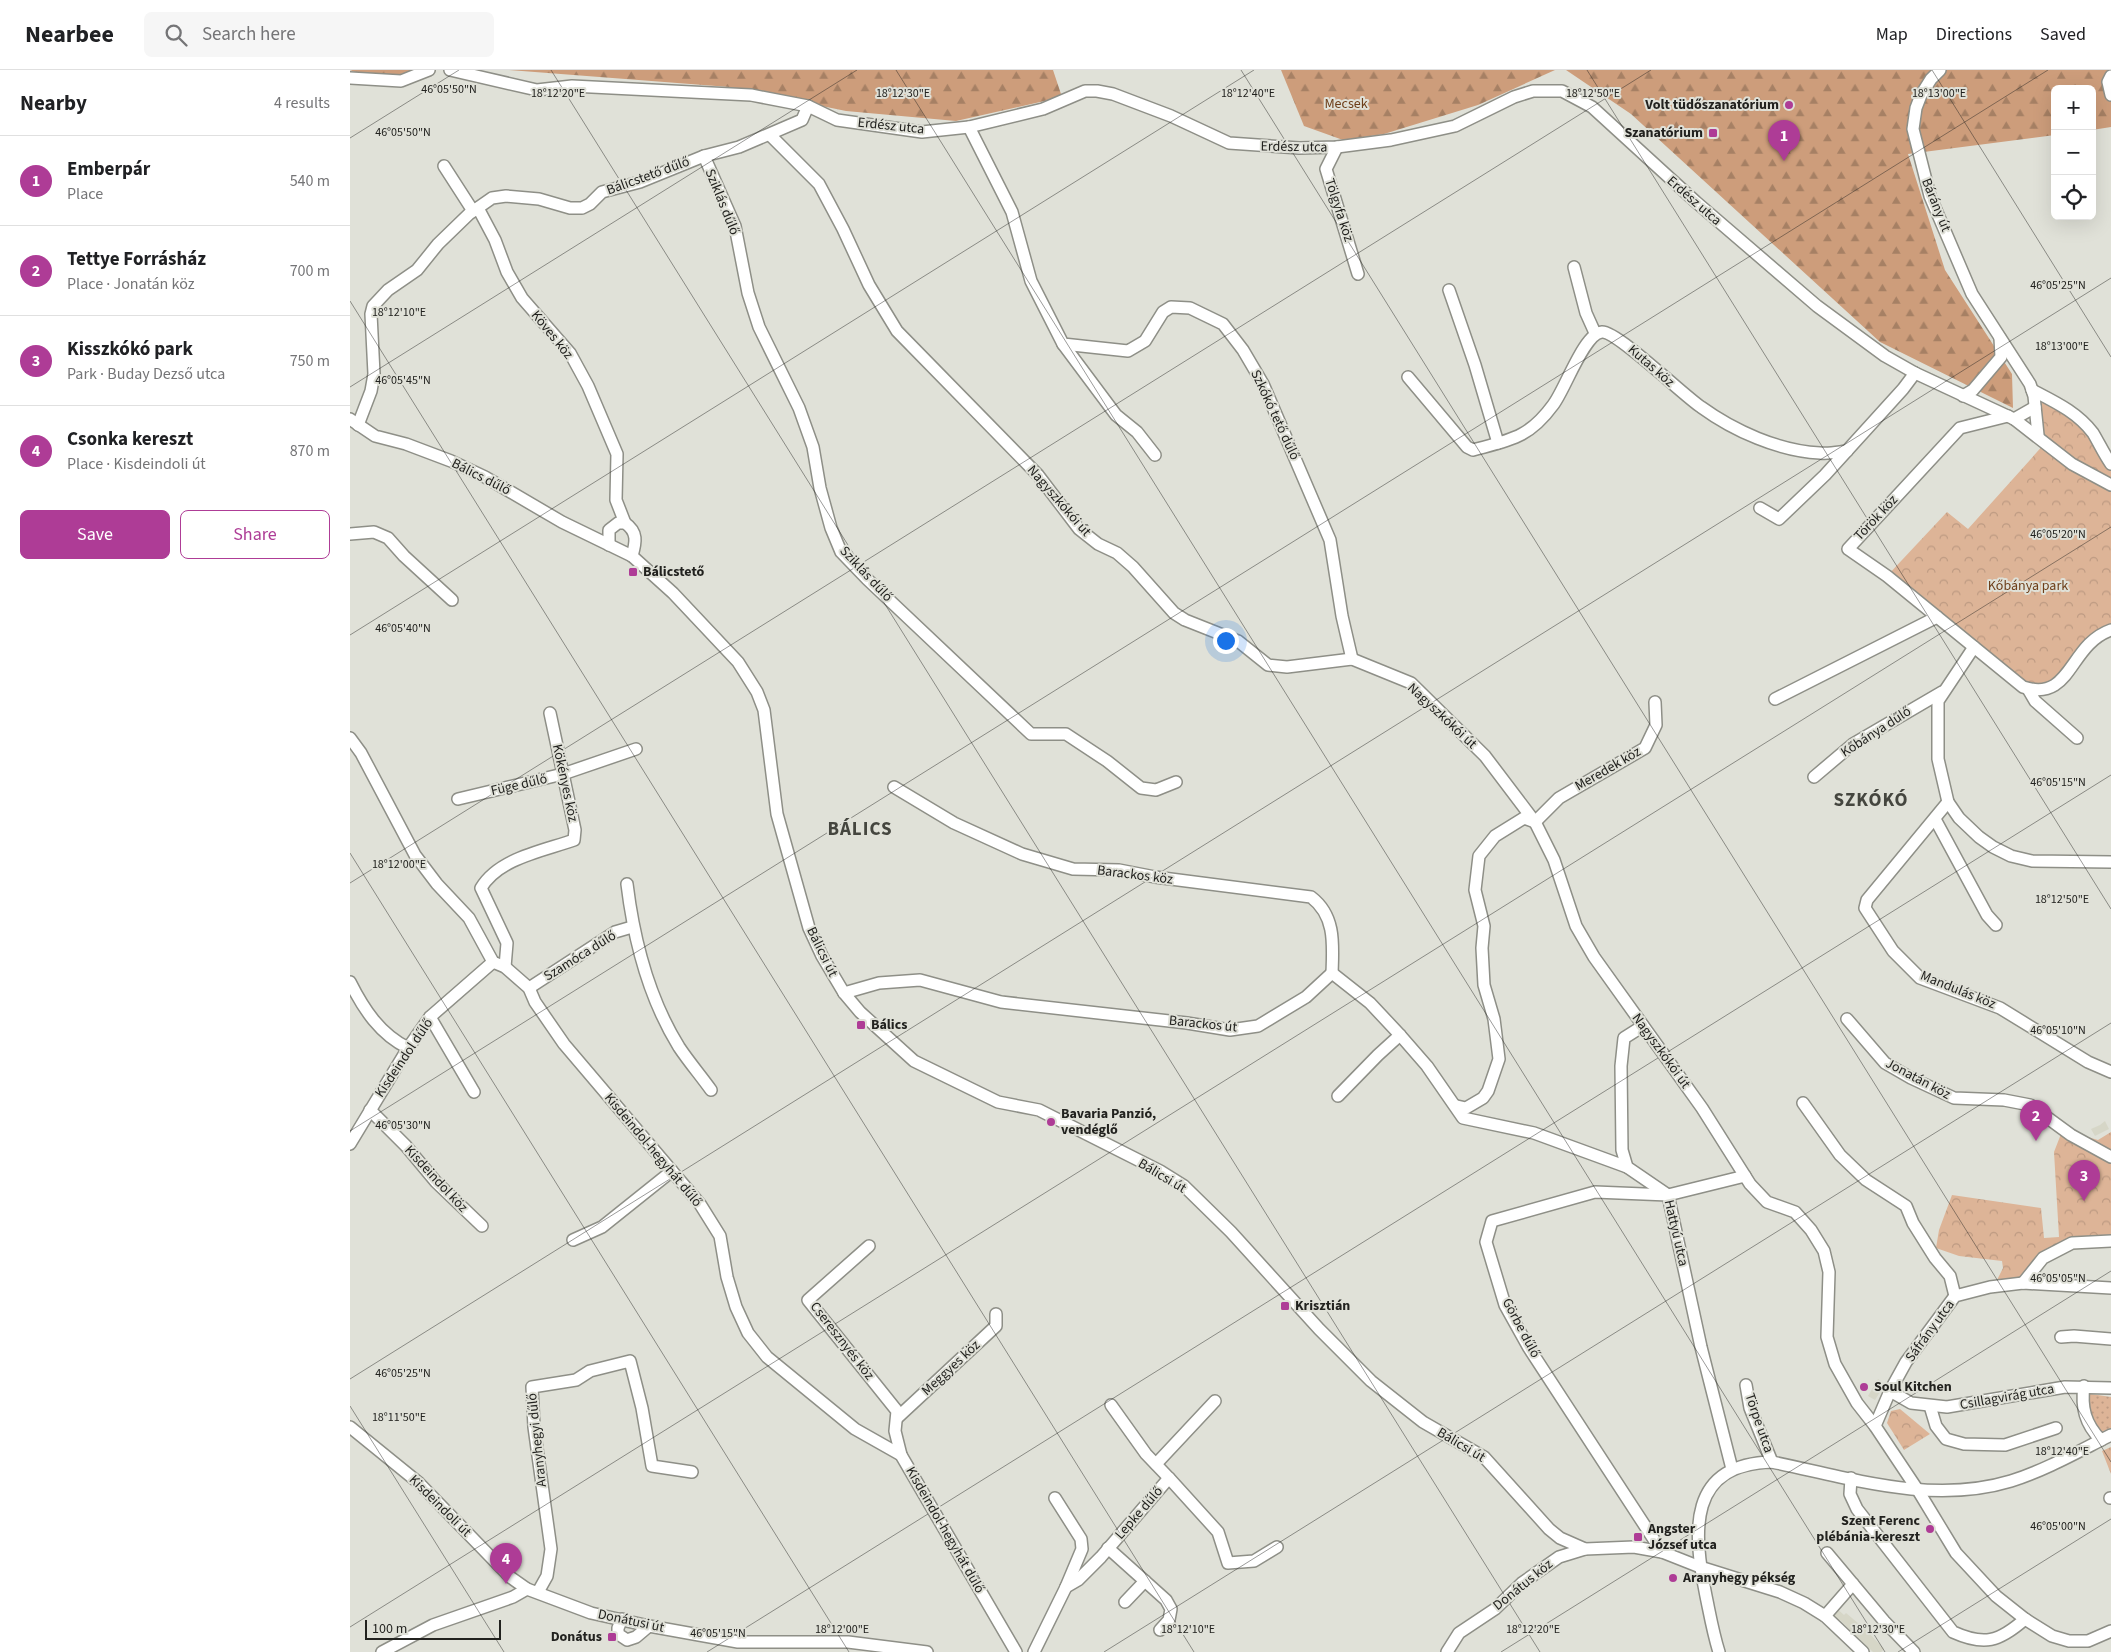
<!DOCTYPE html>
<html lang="en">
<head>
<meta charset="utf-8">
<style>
	:root { --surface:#fff; --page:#f6f6f6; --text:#202124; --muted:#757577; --line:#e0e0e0; --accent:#ae3c96 }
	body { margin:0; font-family:"Source Sans 3",sans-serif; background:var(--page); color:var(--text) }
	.controls { position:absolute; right:15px; top:15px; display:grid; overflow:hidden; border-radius:8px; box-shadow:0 5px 20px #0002 }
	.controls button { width:45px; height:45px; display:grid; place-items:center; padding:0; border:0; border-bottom:1px solid var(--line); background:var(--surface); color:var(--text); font:25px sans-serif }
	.scale { position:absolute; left:15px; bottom:12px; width:136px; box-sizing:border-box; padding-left:5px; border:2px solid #22221f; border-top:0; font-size:14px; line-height:18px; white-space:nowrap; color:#22221f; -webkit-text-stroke:4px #e0e1d8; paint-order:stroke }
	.you { position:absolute; left:875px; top:570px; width:18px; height:18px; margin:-12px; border:4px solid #fff; border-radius:50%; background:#1a73e8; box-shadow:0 0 0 8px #1a73e833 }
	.badge { display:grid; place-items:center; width:32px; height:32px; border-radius:50%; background:var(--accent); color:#fff; font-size:16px; font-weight:700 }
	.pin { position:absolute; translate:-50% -41px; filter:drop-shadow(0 1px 2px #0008) }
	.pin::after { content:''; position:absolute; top:26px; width:18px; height:15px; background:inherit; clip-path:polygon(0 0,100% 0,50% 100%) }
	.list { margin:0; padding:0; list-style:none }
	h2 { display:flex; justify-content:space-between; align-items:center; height:65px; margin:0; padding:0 20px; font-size:21px }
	h2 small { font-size:16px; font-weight:400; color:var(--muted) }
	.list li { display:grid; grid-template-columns:32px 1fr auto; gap:15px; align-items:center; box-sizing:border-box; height:90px; padding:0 20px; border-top:1px solid var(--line) }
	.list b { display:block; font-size:19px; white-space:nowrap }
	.list p { margin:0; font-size:16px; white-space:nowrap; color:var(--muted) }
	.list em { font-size:16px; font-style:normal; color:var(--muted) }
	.actions { display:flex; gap:10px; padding:15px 20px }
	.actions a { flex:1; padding:11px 0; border:1px solid var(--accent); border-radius:8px; text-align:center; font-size:18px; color:var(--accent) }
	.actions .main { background:var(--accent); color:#fff }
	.icon { flex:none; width:28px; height:28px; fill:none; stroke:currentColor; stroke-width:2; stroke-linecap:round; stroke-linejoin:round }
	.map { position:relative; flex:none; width:1761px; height:1582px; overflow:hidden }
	header { display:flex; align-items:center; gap:30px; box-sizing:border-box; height:70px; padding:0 25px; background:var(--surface); border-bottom:1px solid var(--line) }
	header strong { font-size:24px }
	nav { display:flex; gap:28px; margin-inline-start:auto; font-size:18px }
	.search { width:350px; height:45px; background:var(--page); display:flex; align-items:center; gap:12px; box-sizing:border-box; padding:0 18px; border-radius:8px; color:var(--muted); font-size:19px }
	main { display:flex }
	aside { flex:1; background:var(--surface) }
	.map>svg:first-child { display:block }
	.built { fill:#d6d6c7 }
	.grass { fill:url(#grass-dots) }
	.forest { fill:url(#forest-firs) }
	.park { fill:url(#park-crowns) }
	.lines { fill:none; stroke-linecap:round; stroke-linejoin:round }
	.minor-casing { stroke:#8e8f87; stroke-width:14 }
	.minor { stroke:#fff; stroke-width:11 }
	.ticks { fill:none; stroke:#22221f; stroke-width:1; stroke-opacity:0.45 }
	.poi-dot { fill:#ae3c96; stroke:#e0e1d8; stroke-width:2 }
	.labels { text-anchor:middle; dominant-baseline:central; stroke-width:4; stroke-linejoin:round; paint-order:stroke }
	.park-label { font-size:14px; fill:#6d3e19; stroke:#e0e1d8 }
	.poi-label { font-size:14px; font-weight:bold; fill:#22221f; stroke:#e0e1d8; text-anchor:start }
	.street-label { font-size:14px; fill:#22221f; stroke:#e0e1d8 }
	.district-label { font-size:19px; font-weight:bold; letter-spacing:1px; fill:#45463f; stroke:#e0e1d8 }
	.ticks-label { font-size:12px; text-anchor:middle; fill:#22221f; stroke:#e0e1d8; stroke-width:4; stroke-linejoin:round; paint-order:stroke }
</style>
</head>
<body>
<header>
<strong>Nearbee</strong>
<div class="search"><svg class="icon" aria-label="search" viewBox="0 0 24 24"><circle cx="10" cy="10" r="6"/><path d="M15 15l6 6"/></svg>Search here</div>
<nav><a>Map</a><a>Directions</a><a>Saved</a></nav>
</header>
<main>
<aside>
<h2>Nearby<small>4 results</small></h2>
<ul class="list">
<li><span class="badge">1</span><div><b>Emberpár</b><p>Place</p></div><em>540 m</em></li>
<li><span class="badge">2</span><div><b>Tettye Forrásház</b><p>Place · Jonatán köz</p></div><em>700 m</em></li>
<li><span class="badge">3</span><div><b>Kisszkókó park</b><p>Park · Buday Dezső utca</p></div><em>750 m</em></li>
<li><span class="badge">4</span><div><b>Csonka kereszt</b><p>Place · Kisdeindoli út</p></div><em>870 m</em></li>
</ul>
<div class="actions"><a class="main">Save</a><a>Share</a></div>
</aside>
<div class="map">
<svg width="1761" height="1582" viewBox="0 0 1761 1582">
	<defs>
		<pattern id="grass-dots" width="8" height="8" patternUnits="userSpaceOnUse" patternTransform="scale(1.25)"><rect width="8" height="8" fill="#ddb497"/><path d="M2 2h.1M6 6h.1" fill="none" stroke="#bd9a82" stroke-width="1.8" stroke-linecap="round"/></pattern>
		<pattern id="forest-firs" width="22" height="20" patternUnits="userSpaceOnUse" patternTransform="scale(1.25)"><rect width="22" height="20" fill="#cd9d7b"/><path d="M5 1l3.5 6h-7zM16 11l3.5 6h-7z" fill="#a68064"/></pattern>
		<pattern id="park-crowns" width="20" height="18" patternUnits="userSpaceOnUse" patternTransform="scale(1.25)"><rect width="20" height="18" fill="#ddb497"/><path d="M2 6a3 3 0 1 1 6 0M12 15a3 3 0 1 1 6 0" fill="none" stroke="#bd9a82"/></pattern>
	</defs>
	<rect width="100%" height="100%" fill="#e0e1d8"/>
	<g class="built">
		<polygon points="1755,1051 1759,1059 1745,1066 1741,1059 1750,1055"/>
		<polygon points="1528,1309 1535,1314 1525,1330 1518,1326"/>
		<polygon points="1485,1537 1494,1545 1496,1543 1516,1560 1534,1579 1531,1582 1523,1582 1490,1550 1488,1552 1480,1544"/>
	</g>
	<polygon class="grass" points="1734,1323 1761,1327 1761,1358 1746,1364"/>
	<g class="forest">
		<polygon points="0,0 68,0 25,10"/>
		<polygon points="159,0 703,0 712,27 606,51 496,41 379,17"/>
		<polygon points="931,0 1205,0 1128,35 1034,64 993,70 954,56"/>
		<polygon points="1216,0 1761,0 1761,57 1742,60 1742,19 1705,19 1705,65 1558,84 1595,200 1662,304 1663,338 1530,272 1281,44"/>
	</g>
	<g class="park">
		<polygon points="1684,326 1728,347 1761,394 1761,560 1722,596 1686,621 1537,506 1597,442 1618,459 1696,372 1688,365"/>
		<polygon points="1761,1062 1761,1168 1719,1172 1670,1209 1646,1212 1653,1198 1652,1191 1609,1186 1586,1178 1589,1160 1602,1125 1691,1138 1694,1168 1709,1167 1704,1082 1711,1064 1724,1063 1748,1070"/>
		<polygon points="1550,1339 1580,1364 1554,1380 1537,1353 1541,1341"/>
		<polygon points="1761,1377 1761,1404 1752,1381"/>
	</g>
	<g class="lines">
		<g class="minor-casing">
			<g id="minor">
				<polyline points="100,0 187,20 222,16 401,25 458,36 487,50 572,62 619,57 693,39 735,21 747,21 763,24 821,46 879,73 949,78 987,77 1041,70 1105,56 1164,27 1183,21 1212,21 1242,37 1346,132 1467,236 1535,286 1565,303 1664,349 1722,394 1761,415"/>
				<polyline points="1590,0 1581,9 1571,25 1566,38 1563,59 1580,126 1622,224 1680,314 1684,326 1688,365"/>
				<polyline points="1761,6 1758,12 1761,25"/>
				<polyline points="0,8 51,11 79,0"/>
				<polyline points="619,57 662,142 681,211 713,274 778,281 795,271 813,242 821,237 840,238 873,254 893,280 913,314 980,470 992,546 1002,589"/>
				<polyline points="420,65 469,114 493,159 519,215 547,261 688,405 729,459 748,474 767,483 783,497 824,543 835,550 888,571 918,595 937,597 1002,589 1061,613 1135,686 1185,752 1204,790 1226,856 1244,887 1352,1038 1400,1114 1417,1132 1445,1142 1461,1160 1474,1181 1479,1202 1477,1267 1485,1294 1507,1333 1525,1356 1569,1422 1606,1483 1646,1526 1675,1549 1702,1566 1719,1571 1738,1571 1761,1561"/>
				<polyline points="987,77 976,99 1008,204"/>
				<polyline points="354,86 385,156 398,223 409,257 449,338 463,377 470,418 481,458 491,482 517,509 681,664 716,664 757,691 791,718 806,720 826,712"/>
				<polyline points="94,96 123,141"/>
				<polyline points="128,138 145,170 157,202 172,228 220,283 238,316 267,384 266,430 275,453"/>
				<polyline points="1224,197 1236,243 1245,263"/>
				<polyline points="1099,220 1125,295 1148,373"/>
				<polyline points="713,274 766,345 787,362 805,385"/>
				<path d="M1058,307L1117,377L1123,380C1160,370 1179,368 1203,335C1215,320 1234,263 1252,262C1267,261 1333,325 1351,337C1384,361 1429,381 1470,383C1479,384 1488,382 1497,381"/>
				<path d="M1682,320C1705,332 1727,342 1743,363C1749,373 1754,384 1761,394"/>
				<polyline points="1613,326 1623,320 1651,287 1650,268"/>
				<path d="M1658,346L1610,358L1498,479L1537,506L1673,617C1722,633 1718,575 1761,560"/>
				<polyline points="0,349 25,366 56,374 101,391 135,407 212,452 282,486 323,523 388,592 407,622 414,640 427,744 459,858 472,886 494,923 510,942 564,991 648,1032 689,1040 810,1101 834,1116 881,1162 969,1259 1021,1311 1073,1352 1134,1387 1199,1459 1210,1468 1235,1479 1284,1477 1312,1482 1350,1497 1430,1522 1454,1533 1475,1546 1513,1582"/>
				<polyline points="1664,349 1685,337"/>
				<polyline points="8,355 21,321 24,304 21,244 23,236 38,220 67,200 88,174 119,144 142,128 156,126 189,129 220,138 232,138 240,134 252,122 290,112 354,86 389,77 452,50 458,36"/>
				<polyline points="1410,438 1429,449 1475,405 1553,319 1565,303"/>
				<polyline points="0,464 24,462 38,468 54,486 102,530"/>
				<path d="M259,475V460L268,453H275C288,462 286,472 282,486"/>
				<polyline points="1624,577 1588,631 1588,689 1598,732 1609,748 1629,767 1643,777 1661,786 1682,791 1761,792"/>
				<polyline points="1678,619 1685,631 1727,668"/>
				<polyline points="1425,629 1587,547"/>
				<polyline points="0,668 11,683 65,785 87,814 119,848 143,892 155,897 179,918 185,932 214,974 350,1134 370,1166 377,1207 386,1237 398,1263 417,1287 505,1359 551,1385 666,1582"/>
				<polyline points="1464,707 1503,674 1592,622"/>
				<path d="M544,717L604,753L672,784L723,799L769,800L805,807L961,827C986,846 983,875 982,903"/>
				<polyline points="108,729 213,704 286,679"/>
				<polyline points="1598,732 1517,830 1515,838 1543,881 1570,908 1650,938 1738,992 1761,1002"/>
				<polyline points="1585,749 1637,845 1646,855"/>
				<path d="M277,814C284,871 298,927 329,977C339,992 351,1006 361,1020"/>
				<path d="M155,897L157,873L131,818C149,788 193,781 224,770L225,760L200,643"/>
				<path d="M0,912C14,940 30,964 58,978"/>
				<polyline points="179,918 265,862 282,857"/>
				<polyline points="494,923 529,913 570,910 651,932 837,953 880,960 908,956 956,927 982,903 1020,933 1050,965 1077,996 1113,1048 1184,1063 1277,1097"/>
				<polyline points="80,947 124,1022"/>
				<polyline points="1497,949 1535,993 1561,1008 1604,1028 1654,1030 1680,1035 1721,1065 1761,1087"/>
				<polyline points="1293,956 1274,968 1271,996 1272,1080 1277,1097 1318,1125 1351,1277 1382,1399"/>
				<polyline points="988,1026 1028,985 1050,965"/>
				<polyline points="1453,1033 1490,1085 1516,1110 1556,1136 1563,1153 1585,1188 1600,1206 1605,1226"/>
				<polyline points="1107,1036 1116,1038 1133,1028 1138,1021 1149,989 1144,949 1134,915 1132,878 1134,856 1125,820 1129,786 1145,766 1174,748 1185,752 1209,728 1295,678 1306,655 1305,632"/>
				<polyline points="20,1040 56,1076 86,1112 132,1156"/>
				<polyline points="0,1074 58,978 80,947 143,892"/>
				<polyline points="223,1170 252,1157 322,1101"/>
				<polyline points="519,1176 458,1230 547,1341 545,1361 551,1385"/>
				<polyline points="1673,1213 1693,1188 1722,1173 1761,1171"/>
				<polyline points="1711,1267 1724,1266 1761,1269"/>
				<polyline points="1396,1315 1400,1338 1422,1392"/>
				<path d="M1734,1316C1731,1337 1735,1354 1751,1370"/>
				<polyline points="1540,1321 1561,1333 1597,1337 1715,1317 1761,1318"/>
				<polyline points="761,1335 796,1384 819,1408"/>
				<polyline points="1580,1336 1586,1356 1596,1369 1614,1374 1655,1375 1706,1358"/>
				<polyline points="547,1348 646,1256 646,1244"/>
				<polyline points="1525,1356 1540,1321 1556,1292 1605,1226 1640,1217 1673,1213 1761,1218"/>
				<polyline points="0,1357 69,1413 160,1507 177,1519"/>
				<polyline points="806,1394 865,1331"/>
				<path d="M1501,1408L1500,1424L1507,1439L1603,1562C1634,1576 1649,1572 1675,1549"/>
				<polyline points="705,1428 731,1469 732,1479 716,1517"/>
				<polyline points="1760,1428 1761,1428"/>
				<polyline points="758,1478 816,1530 821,1539 819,1550 810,1560"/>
				<polyline points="1312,1482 1179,1278 1155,1235 1136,1172 1142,1151 1245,1122 1318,1125 1395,1106"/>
				<polyline points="1477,1483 1503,1514"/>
				<polyline points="188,1522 197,1506 201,1479 184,1357 182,1317 226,1310 240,1301 280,1291 292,1338 302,1396 342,1402"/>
				<polyline points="775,1532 795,1511"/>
				<polyline points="1475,1546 1503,1514 1534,1551 1564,1582"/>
				<polyline points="272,1549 268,1558 268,1564 277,1570 286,1567 299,1556"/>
				<polyline points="32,1582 83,1555 163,1527 177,1519 241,1543 299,1556 388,1572 498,1572 577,1582"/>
				<polyline points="684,1582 716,1517 728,1510 751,1487 819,1408 868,1462 878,1493 904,1491 927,1477"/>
				<polyline points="1097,1582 1109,1563 1145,1539 1172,1513 1209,1487 1235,1479"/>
				<path d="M1369,1582C1363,1563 1360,1545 1356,1526C1343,1462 1337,1394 1422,1392C1500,1408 1582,1435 1661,1411C1696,1400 1729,1381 1761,1365"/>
			</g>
		</g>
		<use href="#minor" class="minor"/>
	</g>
	<path class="ticks" d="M201,0L1190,1582M546,0L1535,1582M891,0L1761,1392M1237,0L1761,839M1582,0L1761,287M0,68L109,0M0,231L844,1582M0,317L507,0M0,565L904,0M0,783L499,1582M0,813L1301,0M0,1061L1698,0M0,1309L1761,208M0,1336L154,1582M0,1557L1761,457M357,1582L1761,705M754,1582L1761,953M1151,1582L1761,1201M1548,1582L1761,1449"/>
	<g class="poi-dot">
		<circle cx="1439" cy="35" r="5"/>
		<rect x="1358" y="58" width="10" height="10" rx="2.5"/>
		<rect x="278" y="497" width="10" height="10" rx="2.5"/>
		<rect x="506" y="950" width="10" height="10" rx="2.5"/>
		<circle cx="701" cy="1052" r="5"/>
		<rect x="930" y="1231" width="10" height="10" rx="2.5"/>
		<circle cx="1514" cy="1317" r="5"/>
		<circle cx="1580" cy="1459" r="5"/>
		<rect x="1283" y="1462" width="10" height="10" rx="2.5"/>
		<circle cx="1323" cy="1508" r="5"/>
		<rect x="257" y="1562" width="10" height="10" rx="2.5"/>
	</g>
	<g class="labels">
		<g class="park-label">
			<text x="996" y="34">Mecsek</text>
			<text x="1678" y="516">Kőbánya park</text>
		</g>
		<g class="poi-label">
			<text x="1429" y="35" text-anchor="end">Volt tüdőszanatórium</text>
			<text x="1353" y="63" text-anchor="end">Szanatórium</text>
			<text x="293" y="502">Bálicstető</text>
			<text x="521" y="955">Bálics</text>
			<text x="711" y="1044">Bavaria Panzió,<tspan x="711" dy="16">vendéglő</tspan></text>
			<text x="945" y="1236">Krisztián</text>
			<text x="1524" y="1317">Soul Kitchen</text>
			<text x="1570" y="1451" text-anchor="end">Szent Ferenc<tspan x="1570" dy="16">plébánia-kereszt</tspan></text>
			<text x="1298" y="1459">Angster<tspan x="1298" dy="16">József utca</tspan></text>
			<text x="1333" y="1508">Aranyhegy pékség</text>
			<text x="252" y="1567" text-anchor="end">Donátus</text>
		</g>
		<g class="street-label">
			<text transform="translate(541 56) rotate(6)">Erdész utca</text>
			<text transform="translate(944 77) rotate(1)">Erdész utca</text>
			<text transform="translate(298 106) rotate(-20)">Bálicstető dűlő</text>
			<text transform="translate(1344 131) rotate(41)">Erdész utca</text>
			<text transform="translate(372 132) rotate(68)">Sziklás dűlő</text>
			<text transform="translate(1586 135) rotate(68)">Bárány út</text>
			<text transform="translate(989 140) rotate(72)">Tölgyfa köz</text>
			<text transform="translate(202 265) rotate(51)">Köves köz</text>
			<text transform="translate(1301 296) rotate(41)">Kutas köz</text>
			<text transform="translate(925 345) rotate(65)">Szkókó tető dűlő</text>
			<text transform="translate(131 407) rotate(27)">Bálics dűlő</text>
			<text transform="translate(709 431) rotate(49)">Nagyszkókói út</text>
			<text transform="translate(1526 448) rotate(-47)">Török köz</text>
			<text transform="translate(516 504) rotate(47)">Sziklás dűlő</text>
			<text transform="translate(1092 646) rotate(43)">Nagyszkókói út</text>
			<text transform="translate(1526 662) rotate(-33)">Kőbánya dűlő</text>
			<text transform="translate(1258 699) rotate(-30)">Meredek köz</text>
			<text transform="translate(215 713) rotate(78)">Kökényes köz</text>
			<text transform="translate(169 715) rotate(-13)">Füge dűlő</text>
			<text transform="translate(785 805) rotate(7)">Barackos köz</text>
			<text transform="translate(472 882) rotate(64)">Bálicsi út</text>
			<text transform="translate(230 886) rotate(-32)">Szamóca dűlő</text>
			<text transform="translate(1608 920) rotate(22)">Mandulás köz</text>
			<text transform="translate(853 954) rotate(6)">Barackos út</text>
			<text transform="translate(1311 981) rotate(54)">Nagyszkókói út</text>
			<text transform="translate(54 988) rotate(-56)">Kisdeindol dűlő</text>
			<text transform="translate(1568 1009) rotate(28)">Jonatán köz</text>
			<text transform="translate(303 1080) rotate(50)">Kisdeindol-hegyhát dűlő</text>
			<text transform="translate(812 1106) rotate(31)">Bálicsi út</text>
			<text transform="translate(86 1109) rotate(47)">Kisdeindol köz</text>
			<text transform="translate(1326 1163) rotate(77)">Hattyú utca</text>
			<text transform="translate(1171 1258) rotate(62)">Görbe dűlő</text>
			<text transform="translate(1580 1261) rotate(-54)">Sáfrány utca</text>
			<text transform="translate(492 1271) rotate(52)">Cseresznyés köz</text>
			<text transform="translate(601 1298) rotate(-43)">Meggyes köz</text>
			<text transform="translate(1657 1327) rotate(-10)">Csillagvirág utca</text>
			<text transform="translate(1409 1353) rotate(71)">Törpe utca</text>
			<text transform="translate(187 1370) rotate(-96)">Aranyhegyi dűlő</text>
			<text transform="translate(1111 1375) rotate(31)">Bálicsi út</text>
			<text transform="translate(90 1436) rotate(45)">Kisdeindoli út</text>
			<text transform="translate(789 1443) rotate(-49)">Lepke dűlő</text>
			<text transform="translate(595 1460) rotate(60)">Kisdeindol-hegyhát dűlő</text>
			<text transform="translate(1173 1515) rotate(-39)">Donátus köz</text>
			<text transform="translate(281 1551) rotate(12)">Donátusi út</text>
		</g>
		<g class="district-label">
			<text x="1521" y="730">SZKÓKÓ</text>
			<text x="510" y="759">BÁLICS</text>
		</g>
	</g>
	<g class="ticks-label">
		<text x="99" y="23">46°05'50"N</text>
		<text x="208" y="27">18°12'20"E</text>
		<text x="553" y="27">18°12'30"E</text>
		<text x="898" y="27">18°12'40"E</text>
		<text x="1243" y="27">18°12'50"E</text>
		<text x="1589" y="27">18°13'00"E</text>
		<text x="53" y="66">46°05'50"N</text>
		<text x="1708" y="219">46°05'25"N</text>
		<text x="49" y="246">18°12'10"E</text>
		<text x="1712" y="280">18°13'00"E</text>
		<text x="53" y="314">46°05'45"N</text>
		<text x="1708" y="468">46°05'20"N</text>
		<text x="53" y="562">46°05'40"N</text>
		<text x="1708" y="716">46°05'15"N</text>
		<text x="49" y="798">18°12'00"E</text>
		<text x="1712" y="833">18°12'50"E</text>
		<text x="1708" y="964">46°05'10"N</text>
		<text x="53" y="1059">46°05'30"N</text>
		<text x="1708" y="1212">46°05'05"N</text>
		<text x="53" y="1307">46°05'25"N</text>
		<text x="49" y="1351">18°11'50"E</text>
		<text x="1712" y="1385">18°12'40"E</text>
		<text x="1708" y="1460">46°05'00"N</text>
		<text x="492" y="1563">18°12'00"E</text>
		<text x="838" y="1563">18°12'10"E</text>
		<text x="1183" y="1563">18°12'20"E</text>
		<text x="1528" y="1563">18°12'30"E</text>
		<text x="368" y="1567">46°05'15"N</text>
	</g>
</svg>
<div class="controls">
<button>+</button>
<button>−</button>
<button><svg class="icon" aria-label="locate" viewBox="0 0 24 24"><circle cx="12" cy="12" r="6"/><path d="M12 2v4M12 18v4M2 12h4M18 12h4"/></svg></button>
</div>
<div class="scale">100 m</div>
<div class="you"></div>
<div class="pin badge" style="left:1434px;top:91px">1</div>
<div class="pin badge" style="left:1686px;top:1071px">2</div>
<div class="pin badge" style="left:1734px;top:1131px">3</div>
<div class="pin badge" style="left:156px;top:1514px">4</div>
</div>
</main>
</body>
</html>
